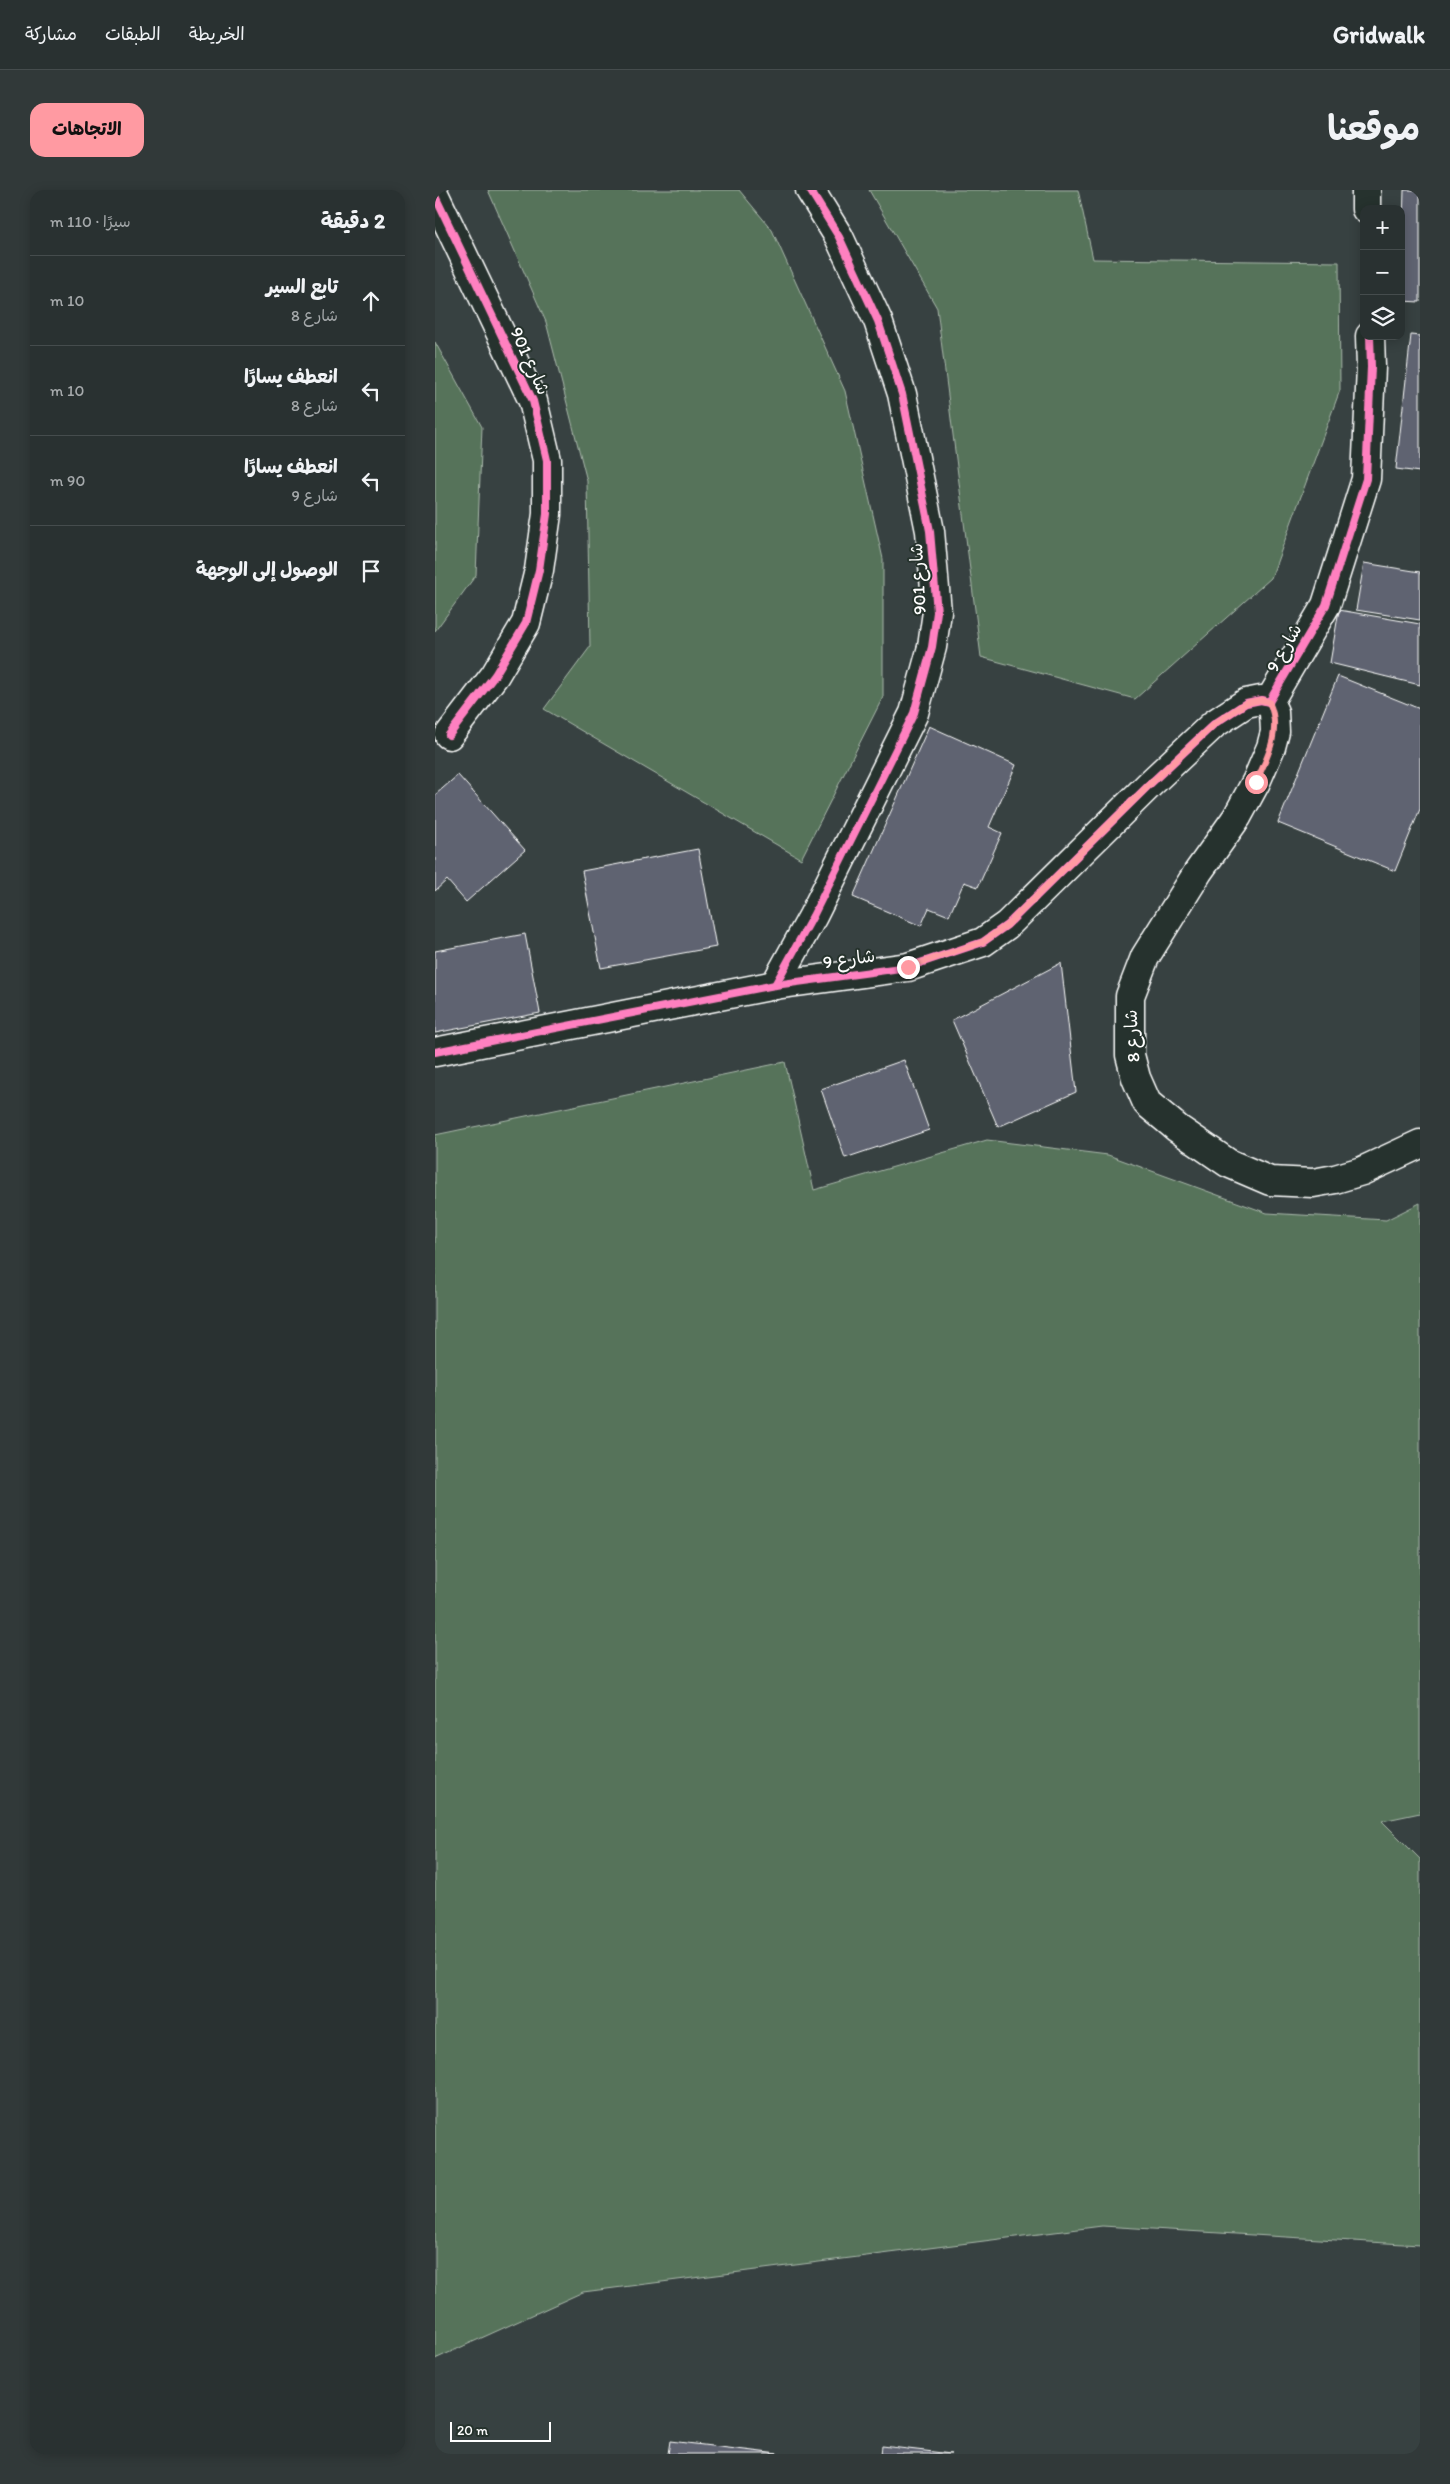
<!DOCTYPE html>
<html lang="ar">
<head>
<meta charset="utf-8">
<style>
	:root { --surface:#293131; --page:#313939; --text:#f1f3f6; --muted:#a5a9ab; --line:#454c4d; --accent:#ff9aa2 }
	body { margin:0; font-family:Itim,"Playpen Sans Arabic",sans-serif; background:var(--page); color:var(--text); direction:rtl }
	.controls { position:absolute; right:15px; top:15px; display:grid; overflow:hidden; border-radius:10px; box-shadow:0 2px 12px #0003 }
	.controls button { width:45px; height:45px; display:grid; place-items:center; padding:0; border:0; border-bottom:1px solid var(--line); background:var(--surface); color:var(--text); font:25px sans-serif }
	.scale { position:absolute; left:15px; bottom:12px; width:101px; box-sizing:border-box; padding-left:5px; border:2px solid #fff; border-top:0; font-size:14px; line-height:18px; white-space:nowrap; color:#fff; -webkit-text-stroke:4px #26332d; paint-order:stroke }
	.stop { position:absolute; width:15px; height:15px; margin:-11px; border:4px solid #ff9aa2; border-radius:50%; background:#fff }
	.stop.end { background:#ff9aa2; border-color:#fff; box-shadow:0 1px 5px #0008 }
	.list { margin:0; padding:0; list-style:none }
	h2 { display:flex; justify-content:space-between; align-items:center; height:65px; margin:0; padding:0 20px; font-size:21px }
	h2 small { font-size:16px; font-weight:400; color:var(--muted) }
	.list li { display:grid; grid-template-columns:32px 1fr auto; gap:15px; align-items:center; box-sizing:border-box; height:90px; padding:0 20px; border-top:1px solid var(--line) }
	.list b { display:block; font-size:19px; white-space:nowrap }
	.list p { margin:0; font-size:16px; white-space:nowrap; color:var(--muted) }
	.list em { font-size:16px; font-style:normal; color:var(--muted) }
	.icon { flex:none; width:28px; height:28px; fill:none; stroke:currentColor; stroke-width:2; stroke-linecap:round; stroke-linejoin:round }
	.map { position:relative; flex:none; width:985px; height:2264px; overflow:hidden; direction:ltr; border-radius:15px }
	header { display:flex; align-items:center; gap:30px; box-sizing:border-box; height:70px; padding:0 25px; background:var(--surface); border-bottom:1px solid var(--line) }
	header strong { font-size:24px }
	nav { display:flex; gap:28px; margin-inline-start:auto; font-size:18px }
	.intro { display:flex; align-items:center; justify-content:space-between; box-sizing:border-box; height:120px; padding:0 30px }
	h1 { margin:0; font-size:35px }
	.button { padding:12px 22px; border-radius:15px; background:var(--accent); color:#111; font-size:18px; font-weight:700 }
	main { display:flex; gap:30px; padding:0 30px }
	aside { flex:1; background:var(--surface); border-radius:15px; box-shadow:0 2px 12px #0003 }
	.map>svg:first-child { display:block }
	.green { fill:#56735a; stroke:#aab9ac }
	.building { fill:#5f6371; stroke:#fff }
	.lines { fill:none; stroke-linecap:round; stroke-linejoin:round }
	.minor-casing { stroke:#fff; stroke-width:31 }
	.minor { stroke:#26332d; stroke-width:28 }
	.cycleway-casing { stroke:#26332d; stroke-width:11 }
	.cycleway { stroke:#ff80c0; stroke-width:8 }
	.route { stroke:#ff9aa2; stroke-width:6 }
	.labels { text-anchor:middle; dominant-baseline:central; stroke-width:4; stroke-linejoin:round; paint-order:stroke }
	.street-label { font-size:18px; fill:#fff; stroke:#26332d }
</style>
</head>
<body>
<header>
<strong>Gridwalk</strong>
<nav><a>الخريطة</a><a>الطبقات</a><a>مشاركة</a></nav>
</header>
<div class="intro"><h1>موقعنا</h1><a class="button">الاتجاهات</a></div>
<main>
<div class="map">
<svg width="985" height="2264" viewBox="0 0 985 2264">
	<rect width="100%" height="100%" fill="#374141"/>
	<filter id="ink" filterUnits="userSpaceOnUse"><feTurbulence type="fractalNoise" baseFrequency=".02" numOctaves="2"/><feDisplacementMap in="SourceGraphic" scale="10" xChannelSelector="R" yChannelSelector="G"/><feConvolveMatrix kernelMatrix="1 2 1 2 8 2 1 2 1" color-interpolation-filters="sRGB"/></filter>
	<g filter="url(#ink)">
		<g class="green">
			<polygon points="53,0 304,0 337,40 410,201 448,369 448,507 366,669 109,519 155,457 152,291 111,132"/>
			<polygon points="434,0 643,0 658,69 904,72 905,200 836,388 700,509 546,467 502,118"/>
			<polygon points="0,152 47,237 41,385 0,441"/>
			<polygon points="350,872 379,1000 552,950 673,965 832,1023 951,1030 985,1013 985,1623 947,1631 985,1669 985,2055 667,2036 148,2102 0,2169 0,945"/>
		</g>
		<g class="building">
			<polygon points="969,0 985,0 985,112 966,111"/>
			<polygon points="976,145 985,146 985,282 961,279"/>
			<polygon points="929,373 985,382 985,430 921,420"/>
			<polygon points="904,420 985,434 985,495 895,473"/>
			<polygon points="903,486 985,519 985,619 960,681 843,633"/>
			<polygon points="494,536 581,575 554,637 567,643 543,697 529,692 514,726 494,718 486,736 418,707"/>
			<polygon points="23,585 90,660 31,712 12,690 0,701 0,605"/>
			<polygon points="263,659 281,757 166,778 147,681"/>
			<polygon points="90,744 105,823 0,843 0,761"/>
			<polygon points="626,773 641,902 563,937 517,830"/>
			<polygon points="469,870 494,940 410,968 386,899"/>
			<polygon points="235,2251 343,2264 233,2264"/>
			<polygon points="447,2256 516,2264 446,2264"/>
		</g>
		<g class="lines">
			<g class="minor-casing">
				<g id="minor">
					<polyline points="0,6 98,211 112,270 112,324 104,380 91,433 60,485 14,545"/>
					<polyline points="931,19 931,0"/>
					<polyline points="834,512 839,522 840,542 836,557 821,592 802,627 763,682 710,767 695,806 695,865 701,888 712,913 742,938 793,973 835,991 878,993 900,989 927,981 985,954"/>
					<polyline points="834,512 891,415 931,289 936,177 935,146"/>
					<polyline points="340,795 378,726 479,523 497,457 502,422 495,341 467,204 443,131 404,47 375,0"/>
					<polyline points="0,862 340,795 473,777 548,752 572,735 715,594 779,534 811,513 826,510 834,512"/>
				</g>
			</g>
			<use href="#minor" class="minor"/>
			<g class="cycleway-casing">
				<g id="cycleway">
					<polyline points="0,6 98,211 112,270 112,324 104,380 91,433 60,485 14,545"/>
					<polyline points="340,795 378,726 479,523 497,457 502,422 495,341 467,204 443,131 404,47 375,0"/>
					<polyline points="0,862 340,795 473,777 548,752 572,735 715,594 779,534 811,513 826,510 834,512 891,415 931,289 936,177 935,146"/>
				</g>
			</g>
			<use href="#cycleway" class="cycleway"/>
		</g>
	</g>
	<g class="lines" filter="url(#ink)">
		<path class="route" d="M473,777L548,752L572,735L715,594L779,534L811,513L826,510L834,512C847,540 833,566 821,592"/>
	</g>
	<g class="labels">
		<g class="street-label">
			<text transform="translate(95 171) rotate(66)">شارع 901</text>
			<text transform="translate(483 389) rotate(-93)">شارع 901</text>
			<text transform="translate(849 458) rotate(-60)">شارع 9</text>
			<text transform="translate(414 769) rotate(-8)">شارع 9</text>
			<text transform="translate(697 846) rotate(-93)">شارع 8</text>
		</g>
	</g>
</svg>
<div class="controls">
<button>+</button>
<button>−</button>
<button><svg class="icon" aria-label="layers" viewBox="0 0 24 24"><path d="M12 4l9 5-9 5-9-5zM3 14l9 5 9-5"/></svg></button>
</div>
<div class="scale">20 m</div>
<div class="stop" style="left:821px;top:592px"></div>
<div class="stop end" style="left:473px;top:777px"></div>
</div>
<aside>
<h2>2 دقيقة<small>سيرًا · 110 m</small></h2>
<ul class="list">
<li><svg class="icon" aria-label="ahead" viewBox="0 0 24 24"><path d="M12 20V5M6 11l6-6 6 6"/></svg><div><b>تابع السير</b><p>شارع 8</p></div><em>10 m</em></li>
<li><svg class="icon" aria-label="left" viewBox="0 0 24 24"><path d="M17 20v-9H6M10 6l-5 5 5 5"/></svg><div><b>انعطف يسارًا</b><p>شارع 8</p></div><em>10 m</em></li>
<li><svg class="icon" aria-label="left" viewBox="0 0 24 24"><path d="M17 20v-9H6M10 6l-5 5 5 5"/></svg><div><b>انعطف يسارًا</b><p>شارع 9</p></div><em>90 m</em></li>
<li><svg class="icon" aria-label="arrive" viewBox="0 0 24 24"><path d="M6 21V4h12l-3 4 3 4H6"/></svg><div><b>الوصول إلى الوجهة</b></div></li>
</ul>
</aside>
</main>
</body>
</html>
